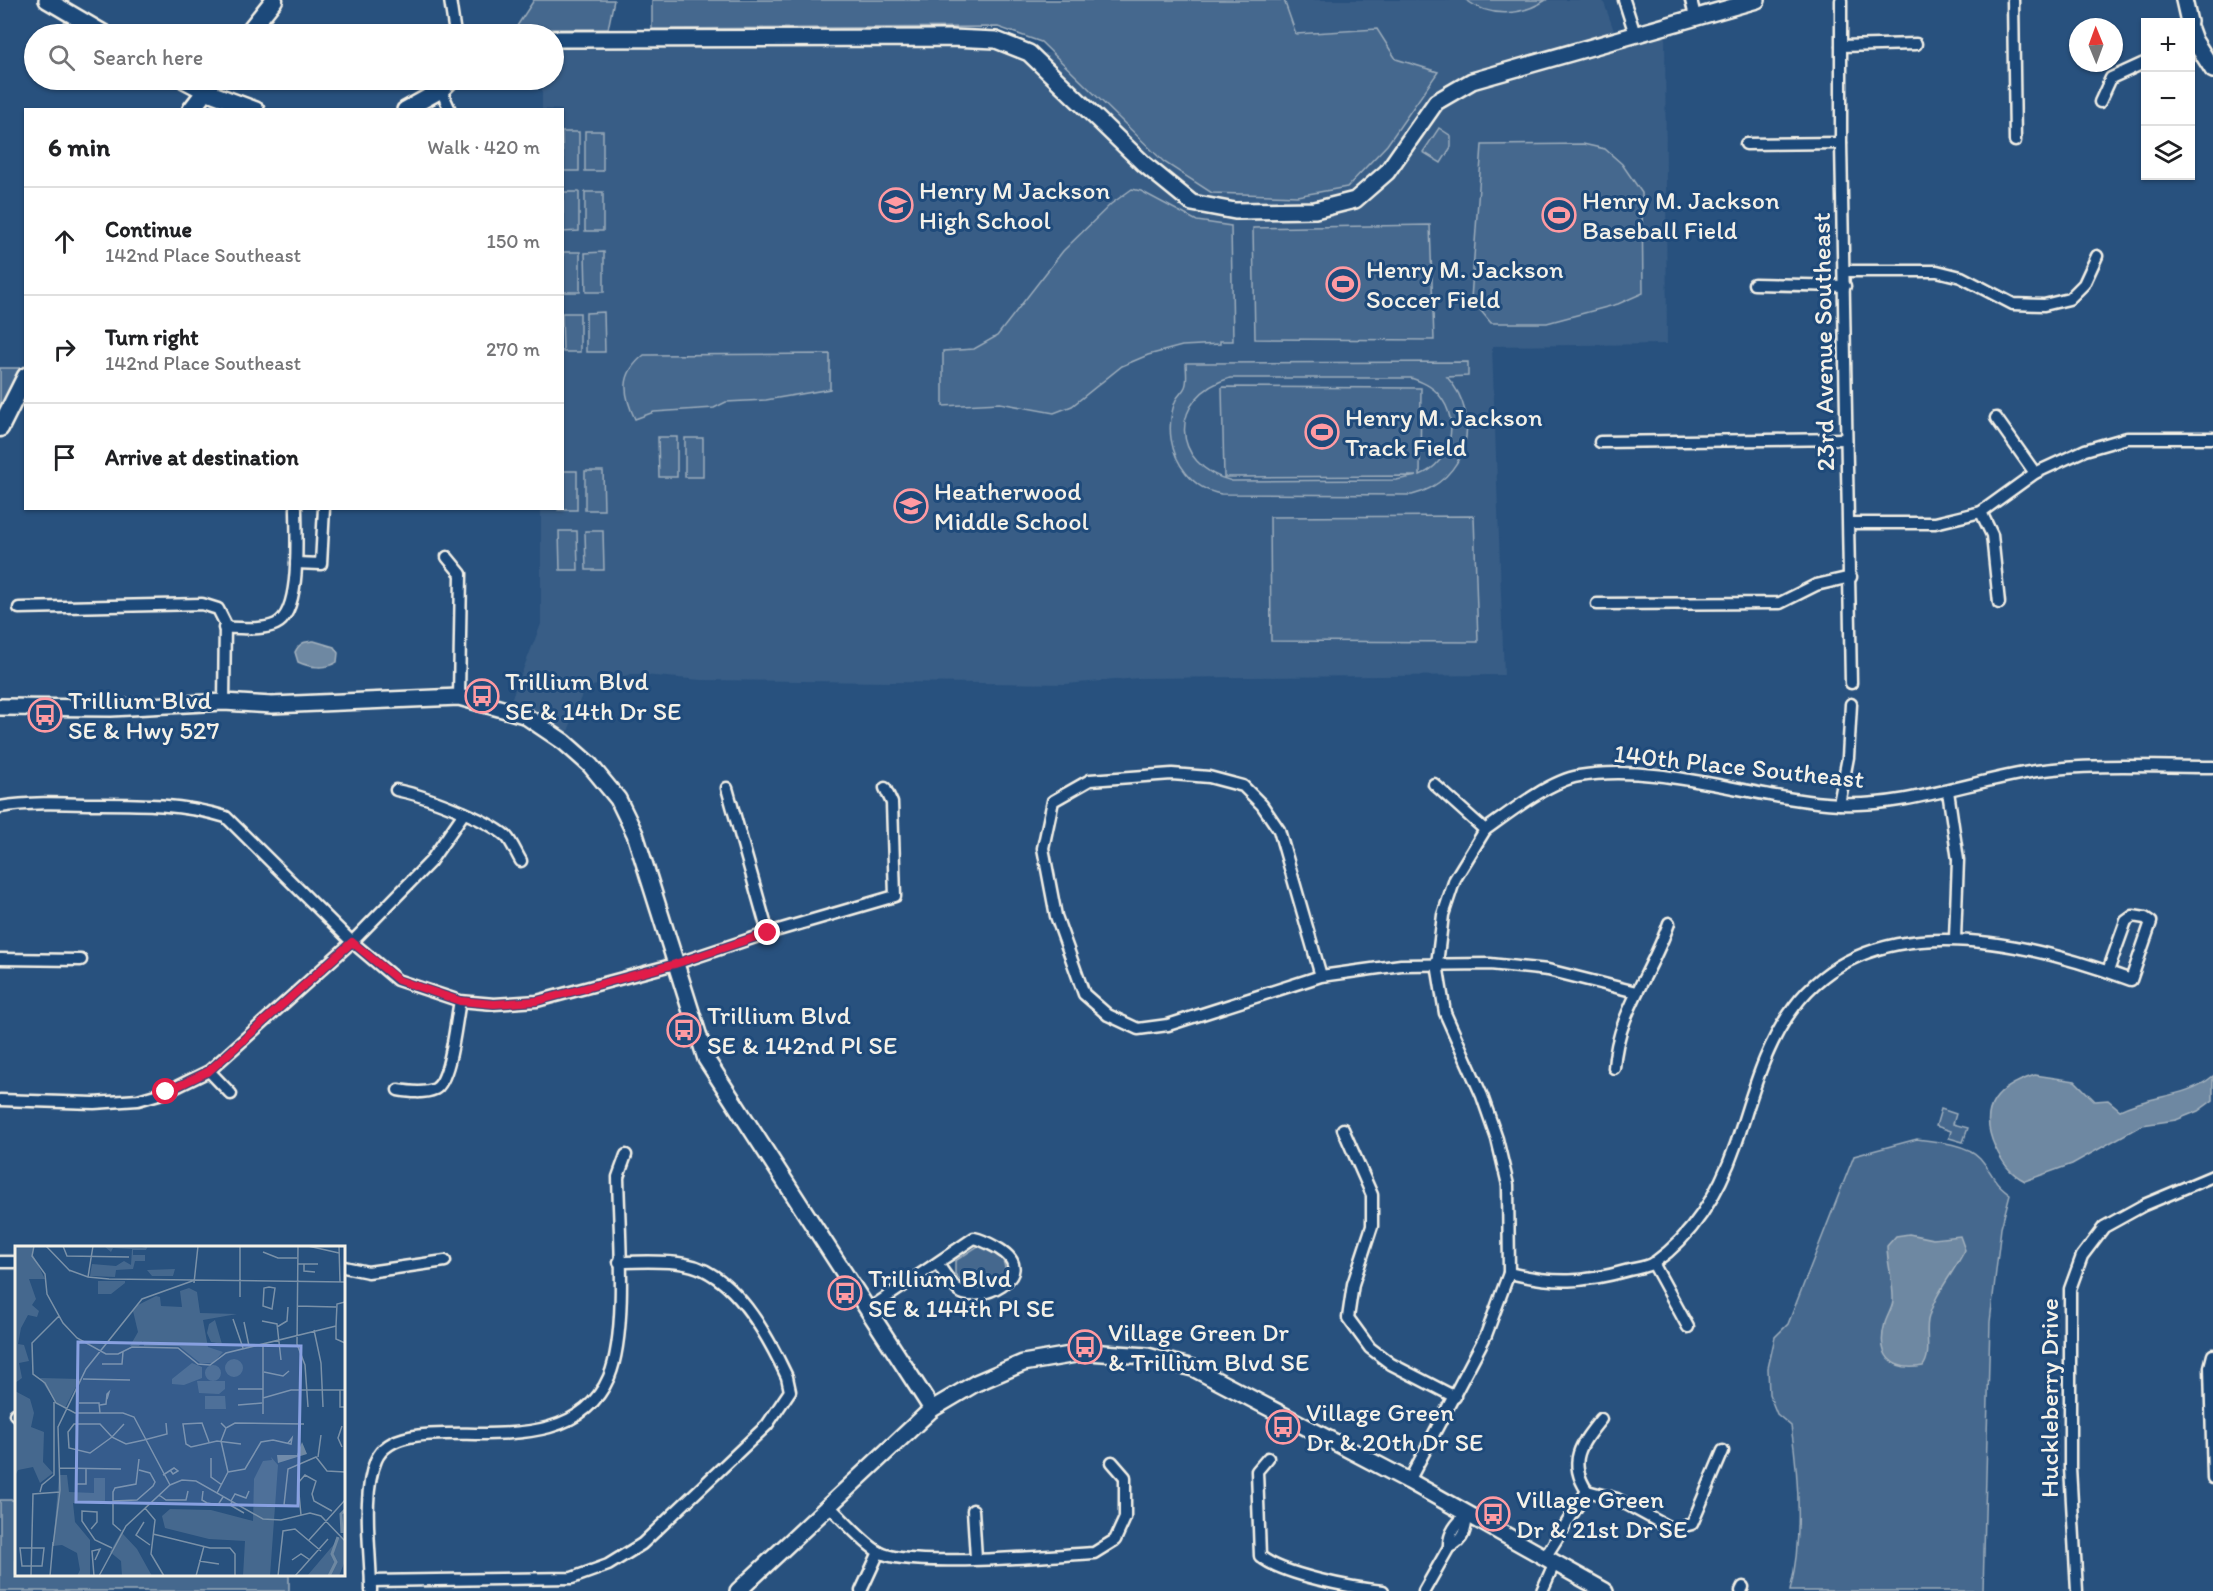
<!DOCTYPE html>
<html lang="en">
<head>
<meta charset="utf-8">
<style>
	:root { --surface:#fff; --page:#f6f6f6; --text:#202124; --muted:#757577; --line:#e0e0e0 }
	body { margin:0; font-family:Itim,sans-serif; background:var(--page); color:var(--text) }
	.controls { position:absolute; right:18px; top:18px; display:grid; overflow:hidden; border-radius:0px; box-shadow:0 2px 4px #0004 }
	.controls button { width:54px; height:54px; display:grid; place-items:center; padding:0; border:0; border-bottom:2px solid var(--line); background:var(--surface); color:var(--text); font:30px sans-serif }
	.compass { position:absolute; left:2069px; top:18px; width:54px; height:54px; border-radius:50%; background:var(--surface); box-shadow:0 2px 4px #0004; rotate:359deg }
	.stop { position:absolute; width:18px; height:18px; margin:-14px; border:4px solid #e11d48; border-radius:50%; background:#fff }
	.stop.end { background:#e11d48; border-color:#fff; box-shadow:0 2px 6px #0008 }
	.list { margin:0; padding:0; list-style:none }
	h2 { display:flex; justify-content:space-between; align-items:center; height:78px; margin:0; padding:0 24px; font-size:26px }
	h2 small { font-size:20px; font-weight:400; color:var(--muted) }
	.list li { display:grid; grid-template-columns:39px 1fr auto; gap:18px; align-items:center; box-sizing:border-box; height:108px; padding:0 24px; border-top:2px solid var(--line) }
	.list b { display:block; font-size:22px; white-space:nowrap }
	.list p { margin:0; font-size:20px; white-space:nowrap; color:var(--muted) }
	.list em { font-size:20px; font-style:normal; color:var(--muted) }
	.icon { flex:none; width:33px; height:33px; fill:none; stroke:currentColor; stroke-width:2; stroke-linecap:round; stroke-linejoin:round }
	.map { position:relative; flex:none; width:2213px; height:1591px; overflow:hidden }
	.search { position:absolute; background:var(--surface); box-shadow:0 2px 4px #0004; left:24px; top:24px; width:540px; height:66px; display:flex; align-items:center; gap:15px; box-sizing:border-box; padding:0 21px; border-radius:33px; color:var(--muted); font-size:22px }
	.panel { position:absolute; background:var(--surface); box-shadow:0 2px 4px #0004; left:24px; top:108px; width:540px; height:402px; border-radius:0px }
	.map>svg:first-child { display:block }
	.built { fill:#375d86 }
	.green { fill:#45688e; stroke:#9cacbb; stroke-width:1.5; fill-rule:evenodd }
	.water { fill:#6e88a2; stroke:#a4b2be; stroke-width:1.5 }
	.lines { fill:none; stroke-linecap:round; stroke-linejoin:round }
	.street-casing { stroke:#f4f1e8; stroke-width:15 }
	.secondary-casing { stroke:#f4f1e8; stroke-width:20 }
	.primary-casing { stroke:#f4f1e8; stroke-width:21 }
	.street { stroke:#1f4a7a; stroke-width:10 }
	.secondary { stroke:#1f4a7a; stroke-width:15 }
	.primary { stroke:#1f4a7a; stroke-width:16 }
	.route { stroke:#e11d48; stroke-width:8 }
	.labels { text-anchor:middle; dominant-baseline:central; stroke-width:6; stroke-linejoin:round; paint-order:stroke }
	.poi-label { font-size:26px; fill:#f4f1e8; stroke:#1f4a7a; text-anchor:start }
	.street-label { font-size:26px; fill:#f4f1e8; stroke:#1f4a7a }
	.inset-river { fill:none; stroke:#6e88a2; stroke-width:3 }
	.inset-road { fill:none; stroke:#7a91a8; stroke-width:1.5 }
	.view { fill:#88a0e0; fill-opacity:0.15; stroke:#88a0e0; stroke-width:3 }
	.inset-edge { fill:none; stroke:#f4f1e8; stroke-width:3 }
</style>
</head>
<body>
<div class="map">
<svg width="2213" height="1591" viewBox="0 0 2213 1591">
	<rect width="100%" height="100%" fill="#28517e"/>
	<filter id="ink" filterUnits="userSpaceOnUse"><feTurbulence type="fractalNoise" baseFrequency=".0167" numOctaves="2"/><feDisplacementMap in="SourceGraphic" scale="12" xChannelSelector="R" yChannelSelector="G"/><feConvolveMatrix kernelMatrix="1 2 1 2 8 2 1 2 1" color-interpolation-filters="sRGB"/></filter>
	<g filter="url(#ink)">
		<polygon class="built" points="1233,0 1603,0 1617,39 1665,25 1667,344 1492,346 1504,675 1139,678 1066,684 702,680 631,674 584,689 564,742 507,710 541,624 541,509 562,508 562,110 542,109 542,80 554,80 554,39 952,38 1029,53 1236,52"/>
		<g class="green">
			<polygon points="534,0 614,0 608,29 515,29"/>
			<polygon points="652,0 1284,0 1296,34 1377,29 1396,59 1438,72 1387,145 1347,187 1297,196 1212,193 1164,162 1041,42 998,27 652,29"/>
			<path d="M1466,0H1546C1521,16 1490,18 1466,0Z"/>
			<polygon points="1439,128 1451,136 1451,147 1441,163 1423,152"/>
			<rect x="585" y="131" width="18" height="40"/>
			<polygon points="562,132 579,132 579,171 563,171"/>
			<polygon points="1583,144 1605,149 1622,164 1642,193 1643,293 1618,304 1547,323 1491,323 1471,299 1482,145"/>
			<polygon points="1132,189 1141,191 1197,221 1231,226 1233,341 1220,341 1220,344 1182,346 1148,355 1122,366 1072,406 1054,413 1000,403 943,406 943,351 974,349 997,336 1063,251 1111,204"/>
			<polygon points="563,192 579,192 579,231 563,232"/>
			<rect x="585" y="192" width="18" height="39"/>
			<polygon points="1430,225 1434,340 1255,339 1253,228"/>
			<rect x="563" y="252" width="17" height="40"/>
			<polygon points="604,252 604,292 586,292 585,253"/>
			<polygon points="604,312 605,352 586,352 586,313"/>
			<polygon points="562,313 580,313 580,352 563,352"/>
			<path d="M830,354V389L766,400L726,402L714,408L654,412L635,419C623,394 620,374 644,355Z"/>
			<path d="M1468,362V376L1447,377C1484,418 1467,481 1412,495L1221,494C1206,491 1196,485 1186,473C1170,453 1166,427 1175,402C1177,396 1183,392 1185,387C1188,381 1186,370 1186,363ZM1230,378H1411C1422,382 1432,386 1439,395C1461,421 1451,463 1420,475L1421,388L1222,387L1224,477L1417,476L1396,480L1232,481C1170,466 1168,396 1230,378Z"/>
			<polygon points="0,368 25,368 0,419"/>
			<polygon points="658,437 677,437 677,477 659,477"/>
			<rect x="685" y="438" width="18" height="39"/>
			<polygon points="563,471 577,471 577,510 559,510 562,508"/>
			<polygon points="585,471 603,471 604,510 585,510"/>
			<polygon points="1474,516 1478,642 1271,641 1270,517"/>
			<polygon points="559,531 577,531 578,570 560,570"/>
			<polygon points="585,531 603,531 604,570 586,570"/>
			<polygon points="1941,1109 1956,1114 1953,1124 1968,1128 1963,1142 1949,1138 1951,1131 1936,1126"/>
			<path d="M1917,1139C1934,1141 1968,1144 1980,1158C1994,1174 1990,1179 2010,1194L2001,1228L1990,1322L1983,1591H1790C1803,1539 1799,1479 1791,1426L1777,1414L1769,1394L1768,1368L1775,1337L1788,1324L1854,1156Z"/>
			<path d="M978,1246L1002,1257L1006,1271C999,1279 978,1288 966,1286L955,1274V1261Z"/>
			<polygon points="0,1500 16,1500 16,1574 289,1575 289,1591 0,1591"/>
		</g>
		<g class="water">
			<path d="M314,641L334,647L338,653L337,662C325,670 309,667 298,662L295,652C300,642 304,642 314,641Z"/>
			<path d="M2035,1075L2075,1081L2095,1101L2108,1100L2120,1110C2149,1095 2187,1098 2213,1076V1100L2198,1111L2176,1120L2142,1125L2072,1164L2025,1181C2009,1173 2003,1163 1995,1147C1977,1107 1998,1087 2035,1075Z"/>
			<path d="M1909,1234L1933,1239L1960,1236L1965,1250C1953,1274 1934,1294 1928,1320C1925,1335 1932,1354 1923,1366C1891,1372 1876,1355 1885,1323C1887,1316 1892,1309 1893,1301C1894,1283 1887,1264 1887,1246L1896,1236Z"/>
		</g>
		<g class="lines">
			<g class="street-casing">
				<g id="street">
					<polyline points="450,0 455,34"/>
					<polyline points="1624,0 1635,34"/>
					<polyline points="1691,0 1695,16"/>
					<polyline points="1841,0 1841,143 1851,683"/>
					<polyline points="2013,0 2015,141"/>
					<polyline points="1841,46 1916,44"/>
					<polyline points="441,90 450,110"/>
					<polyline points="2100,102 2111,78 2146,62"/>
					<polyline points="1746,144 1841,143"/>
					<polyline points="1845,271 1937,271 1961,277 2013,304 2044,305 2069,299 2084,284 2097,256"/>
					<polyline points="1754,284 1845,286"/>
					<polyline points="1996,418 2035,473"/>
					<polyline points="1600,442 1846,439"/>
					<polyline points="1981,512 1992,535 1999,603"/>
					<polyline points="1849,523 1935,523 1981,512 2035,473 2085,450 2127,438 2213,438"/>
					<polyline points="447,557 461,574 459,697"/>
					<polyline points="296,563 321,564 324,508"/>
					<polyline points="1597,604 1780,603 1816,585 1851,577"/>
					<polyline points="19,608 202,604 218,609 225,623 224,702"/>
					<path d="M224,628C240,627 261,631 276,624C302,612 296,534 296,508"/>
					<path d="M1434,784L1485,830C1509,813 1549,781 1579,776C1661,762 1756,800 1840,804C1908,807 1970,781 2036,771C2094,763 2155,767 2213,767"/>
					<polyline points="727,788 768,933"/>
					<path d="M396,790C423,795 485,818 506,836C512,842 516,853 521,861"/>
					<polyline points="1948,791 1958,860 1955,938"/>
					<polyline points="1839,804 1848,757 1851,704"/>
					<path d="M0,807C29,802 58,803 88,804C136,804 180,803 226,817L352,942L430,862L464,813"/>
					<polyline points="0,959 81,960"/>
					<polyline points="1321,976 1279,830 1262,805 1243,786 1209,777 1172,774 1090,780 1053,801 1043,848 1056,916 1084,994 1108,1015 1138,1029 1168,1025 1321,976 1401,965 1490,964 1548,970 1636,992"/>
					<path d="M1614,1068C1617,1014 1652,973 1669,923"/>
					<polyline points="209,1071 231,1094"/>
					<path d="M398,1090C410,1092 424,1094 435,1089C451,1081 456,1019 460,1001"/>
					<polyline points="0,1100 94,1103 138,1100 166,1092 209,1071 352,942 397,980 460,1001 494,1004 537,1001 675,964 768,933 895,896 892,803 885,788"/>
					<polyline points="1343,1129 1372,1195 1372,1226 1353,1284 1348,1318 1370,1348 1391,1364 1455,1397"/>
					<polyline points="0,1262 16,1262"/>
					<polyline points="1653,1263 1688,1327"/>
					<polyline points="344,1267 368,1272 445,1261"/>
					<path d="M1509,1273C1555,1284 1583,1283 1629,1270C1637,1268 1648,1267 1655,1262C1695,1234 1720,1190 1736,1144C1752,1097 1763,1048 1794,1007C1872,903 2028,942 2131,980L2151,922L2145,918L2133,916L2126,921L2108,971"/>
					<path d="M869,1309L974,1238C984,1240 990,1244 999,1249C1043,1276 975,1304 960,1292C951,1285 944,1272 937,1263"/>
					<polyline points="2213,1355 2210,1367 2213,1478"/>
					<polyline points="15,1414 16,1415"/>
					<path d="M1268,1458L1257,1471L1260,1556C1282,1575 1353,1588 1383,1591"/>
					<polyline points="1409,1481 1486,1335 1509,1273 1508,1185 1497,1139 1482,1096 1445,1013 1437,964 1443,915 1455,879 1485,830"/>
					<path d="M1587,1491C1567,1461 1581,1444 1601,1419"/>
					<path d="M828,1505C843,1519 863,1543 879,1552C908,1569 1053,1555 1094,1553L1115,1540L1125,1518V1477L1112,1462"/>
					<polyline points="973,1510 976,1558"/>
					<path d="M1449,1547C1464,1541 1466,1529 1467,1514"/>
					<polyline points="1544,1559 1587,1491 1617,1499 1672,1529 1692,1524 1723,1451"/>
					<path d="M371,1581L572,1578L608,1565L642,1544L767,1425L790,1391L787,1377C768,1336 734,1272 685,1264C664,1260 640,1262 619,1262"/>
					<path d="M371,1591C371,1552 361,1495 376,1460C402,1399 565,1479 609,1377C628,1332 619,1229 618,1177L626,1155"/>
					<polyline points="861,1591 879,1552"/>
					<path d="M1424,1591L1449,1547C1448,1533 1457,1523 1467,1514"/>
					<polyline points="1542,1591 1554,1564"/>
					<polyline points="1741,1591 1743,1587"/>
					<polyline points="2077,1591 2070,1467 2070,1289 2082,1256 2104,1227 2144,1205 2213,1176"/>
				</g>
			</g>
			<g class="secondary-casing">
				<g id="secondary">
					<polyline points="47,0 105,34"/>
					<polyline points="2184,0 2189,22"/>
					<polyline points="2190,29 2194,40 2213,70"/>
					<polyline points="554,39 952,38 996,40 1029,53 1144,164 1192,203 1235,211 1315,210 1355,200 1387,172 1436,102 1472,81 1757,0"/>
					<polyline points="184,80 205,91 256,110"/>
					<polyline points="405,110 441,90 451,80"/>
					<polyline points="0,707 111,708 224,702 272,705 459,697 524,715 564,742 590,765 618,799 635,834 706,1059 932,1409"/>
					<polyline points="738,1591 932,1409 976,1383 1023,1363 1088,1352 1147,1356 1193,1368 1409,1481 1605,1591"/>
				</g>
			</g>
			<g class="primary-casing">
				<g id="primary">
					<polyline points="247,34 274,0"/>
					<polyline points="191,110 214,80"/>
					<polyline points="0,428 26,376"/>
				</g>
			</g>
			<use href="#street" class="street"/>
			<use href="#secondary" class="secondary"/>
			<use href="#primary" class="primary"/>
		</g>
	</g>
	<g class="lines" filter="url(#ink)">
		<polyline class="route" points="166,1092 209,1071 352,942 398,980 460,1001 494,1004 537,1001 675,964 768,933"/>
	</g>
	<defs>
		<g id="school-ring" transform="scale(1.725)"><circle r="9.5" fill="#1f4a7a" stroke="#ff9aa2" stroke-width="1.5"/><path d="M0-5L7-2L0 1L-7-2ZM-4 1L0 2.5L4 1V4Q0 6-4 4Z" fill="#ff9aa2"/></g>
		<g id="stadium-ring" transform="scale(1.725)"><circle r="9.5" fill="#1f4a7a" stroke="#ff9aa2" stroke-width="1.5"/><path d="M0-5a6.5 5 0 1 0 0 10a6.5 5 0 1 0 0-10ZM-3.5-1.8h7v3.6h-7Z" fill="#ff9aa2"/></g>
		<g id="bus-ring" transform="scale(1.725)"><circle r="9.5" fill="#1f4a7a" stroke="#ff9aa2" stroke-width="1.5"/><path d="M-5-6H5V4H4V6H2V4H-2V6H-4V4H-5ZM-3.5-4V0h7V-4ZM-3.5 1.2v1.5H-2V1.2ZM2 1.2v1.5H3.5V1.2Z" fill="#ff9aa2"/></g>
	</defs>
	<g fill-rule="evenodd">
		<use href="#school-ring" x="896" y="205"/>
		<use href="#stadium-ring" x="1559" y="215"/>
		<use href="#stadium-ring" x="1343" y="284"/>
		<use href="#stadium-ring" x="1322" y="432"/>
		<use href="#school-ring" x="911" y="506"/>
		<use href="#bus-ring" x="482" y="696"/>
		<use href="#bus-ring" x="45" y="715"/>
		<use href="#bus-ring" x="684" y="1030"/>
		<use href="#bus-ring" x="845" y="1293"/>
		<use href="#bus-ring" x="1085" y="1347"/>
		<use href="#bus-ring" x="1283" y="1427"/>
		<use href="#bus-ring" x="1493" y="1514"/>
	</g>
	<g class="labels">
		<g class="poi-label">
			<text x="919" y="190">Henry M Jackson<tspan x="919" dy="30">High School</tspan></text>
			<text x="1582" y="200">Henry M. Jackson<tspan x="1582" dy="30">Baseball Field</tspan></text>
			<text x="1366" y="269">Henry M. Jackson<tspan x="1366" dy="30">Soccer Field</tspan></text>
			<text x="1345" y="417">Henry M. Jackson<tspan x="1345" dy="30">Track Field</tspan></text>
			<text x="934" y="491">Heatherwood<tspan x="934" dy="30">Middle School</tspan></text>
			<text x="505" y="681">Trillium Blvd<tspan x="505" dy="30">SE &amp; 14th Dr SE</tspan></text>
			<text x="68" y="700">Trillium Blvd<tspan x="68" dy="30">SE &amp; Hwy 527</tspan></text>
			<text x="707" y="1015">Trillium Blvd<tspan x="707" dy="30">SE &amp; 142nd Pl SE</tspan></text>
			<text x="868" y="1278">Trillium Blvd<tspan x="868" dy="30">SE &amp; 144th Pl SE</tspan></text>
			<text x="1108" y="1332">Village Green Dr<tspan x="1108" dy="30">&amp; Trillium Blvd SE</tspan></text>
			<text x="1306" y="1412">Village Green<tspan x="1306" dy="30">Dr &amp; 20th Dr SE</tspan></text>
			<text x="1516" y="1499">Village Green<tspan x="1516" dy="30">Dr &amp; 21st Dr SE</tspan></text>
		</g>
		<g class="street-label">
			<text transform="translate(1823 342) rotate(-91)">23rd Avenue Southeast</text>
			<text transform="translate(1739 766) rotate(6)">140th Place Southeast</text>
			<text transform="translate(2049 1398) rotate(-90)">Huckleberry Drive</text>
		</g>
	</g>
	<g transform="translate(15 1246)">
		<rect width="330" height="330" fill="#28517e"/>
		<path d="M0,0H19L17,7L30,33H14L21,53L17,59L24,65L22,71L13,69L6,82L3,98L9,99L14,115L4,117L7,132L0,137ZM89,0L127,2L133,0L131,4H118V9H130V15H120L118,23L101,24L100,31L75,30L77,18L101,20L109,15L116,19L117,3L98,2L96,6ZM160,23L158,30H137L132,24ZM83,35H110V37L96,48H83ZM174,42L182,46L185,67L222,68L188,74L193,101L208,106L198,117H185L164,100H129L128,95L124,100H115L123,86L118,65L123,59L141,50L145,51L146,60L167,61L165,45ZM200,74L207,98L196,96L192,87L194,78ZM210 122a9 9 0 1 1 18 0a9 9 0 1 1-18 0ZM177,117L187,121V132L169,139L157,138V133ZM190 127a8 8 0 1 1 16 0a8 8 0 1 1-16 0ZM25,132L65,133L50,162L41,157ZM182,135H210V143L204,148L184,147ZM0,145L15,153L19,167L16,181L29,186L28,216L38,227L25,237L18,221L3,224L0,230ZM190,150H210L211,163H190ZM256,211L263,219L255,330H228L230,295L194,293L150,282L147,270L155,263L196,264L238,275L239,233L248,215L257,214ZM44,229H52L54,246L79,247V232H90V257H58L60,276L75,294V330H62L65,324L62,307L47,299L38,300ZM108,283V288L122,303L137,330H107L106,315L95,306ZM326,290L330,295V315L324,330H292Z" fill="#45688e"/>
		<path d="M287,196L292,208L263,217L262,209H282Z" fill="#6e88a2"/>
		<path class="inset-river" d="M327,287L326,268L330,264M314,330L321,316L317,308L323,291"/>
		<path class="inset-road" d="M19,0L17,10L30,28L32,48L48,77L62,92L91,108H103L117,101L163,102L183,118L195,119L211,107L321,80M31,0L55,25M48,0L52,10L114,11M225,0V51M283,0L282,98L290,119L293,161M293,0L324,7M324,0L325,36M248,6L263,12H282M283,18H303M289,18V25L300,26M54,24L73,31L94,33L330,36M73,31L78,0M179,37L183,0M254,41L260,42L257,63L248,60L249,42ZM330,56L322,58L321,80V93L330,97M282,60L321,61M44,70L17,97L18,128L30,137L41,157L60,167H108L119,171L155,239M218,73L228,102M247,75L262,78L266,114M229,76L234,100M262,81L272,75L273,61M299,84L306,117L308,161M87,118H107L108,106M249,126L268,130L274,125M68,133L115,134M223,143H248M325,144V161H330M248,152L276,144H330M64,157H84L85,167M85,159L91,158L92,148L94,146L92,153M223,159L247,157M248,168V98M206,177L211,182L220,177L289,178M109,178L97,191L85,178H59L53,186L54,202L75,207L97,191L111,198L129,194L152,188L151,177M327,180L323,192L327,201M194,196L187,177L168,178L171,198L176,201L202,195L226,198M303,211L306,189M196,212V231L207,239M45,222L106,223M213,226L230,223L246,196L258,194L276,198L277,192L273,197M148,229L159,222L163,225L158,228L155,224M62,238H71V223M188,245L187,254L192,257L203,259L208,251M25,246L27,239L39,229V156M202,247L213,226L206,195L211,182M144,249L151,254H171L173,245M98,255L122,254L138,240L140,236L135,227L124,224M216,255L220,248L231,252L234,245M217,256L215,259L229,267M283,260L269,259L273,223L301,211L312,225L330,226M130,262L140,274L136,308L149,330M286,269L283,237L290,229L301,235L297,248L299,255L317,265M129,276L121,289L135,299M76,283L82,276V266L67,265V275L80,294L97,302M106,285L98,278V246L100,242L121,238L124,213M138,288L195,302H215L220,308V330M294,294L330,254M38,300L45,244L43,181L71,123L127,53L180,34M5,302H29L27,320H7ZM277,314L286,308L295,314M184,315L204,318M16,330L18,248L45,246M35,330L38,296M79,330L77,305L85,303L80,314M84,330L111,280L155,239L167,234L181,235L248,273L266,274L295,267L306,270L330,295M181,330L189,300M263,330L268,285L280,283L306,305M280,330L313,293"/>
		<path class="view" d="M63,96L286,100L283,260L61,256Z"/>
		<rect width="330" height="330" class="inset-edge"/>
	</g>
</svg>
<div class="controls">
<button>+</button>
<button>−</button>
<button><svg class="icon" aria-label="layers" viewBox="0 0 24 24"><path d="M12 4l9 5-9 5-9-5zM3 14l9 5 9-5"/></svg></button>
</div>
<svg class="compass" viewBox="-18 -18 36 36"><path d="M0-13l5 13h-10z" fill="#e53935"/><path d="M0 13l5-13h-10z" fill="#757577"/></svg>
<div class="stop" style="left:166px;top:1092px"></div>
<div class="stop end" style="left:768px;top:933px"></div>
<div class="search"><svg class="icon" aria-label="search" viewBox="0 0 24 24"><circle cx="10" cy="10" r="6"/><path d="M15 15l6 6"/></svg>Search here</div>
<section class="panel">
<h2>6 min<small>Walk · 420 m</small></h2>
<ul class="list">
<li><svg class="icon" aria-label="ahead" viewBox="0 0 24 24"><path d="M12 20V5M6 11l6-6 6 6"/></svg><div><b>Continue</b><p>142nd Place Southeast</p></div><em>150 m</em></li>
<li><svg class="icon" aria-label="right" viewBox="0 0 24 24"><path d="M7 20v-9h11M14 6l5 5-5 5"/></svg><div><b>Turn right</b><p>142nd Place Southeast</p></div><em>270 m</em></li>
<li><svg class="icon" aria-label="arrive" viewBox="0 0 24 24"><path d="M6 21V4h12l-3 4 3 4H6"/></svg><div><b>Arrive at destination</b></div></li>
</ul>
</section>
</div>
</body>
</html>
